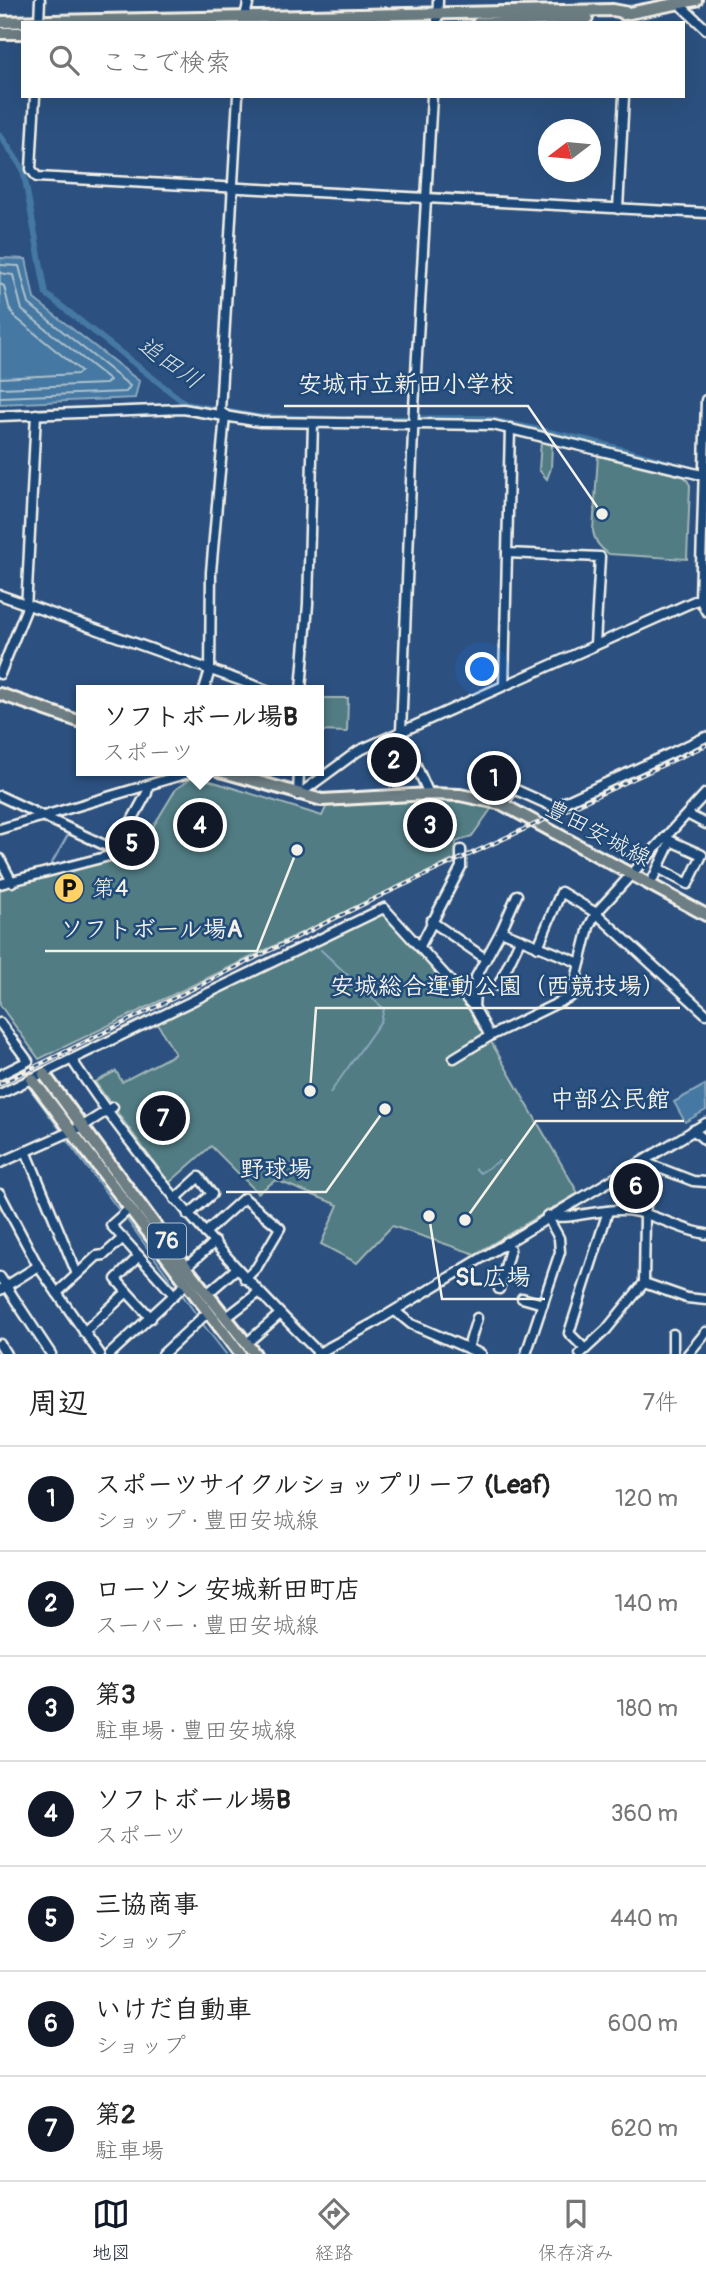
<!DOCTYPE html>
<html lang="ja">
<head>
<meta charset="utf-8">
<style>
	:root { --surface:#fff; --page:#f2f2f2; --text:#222; --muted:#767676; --line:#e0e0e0; --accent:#111827 }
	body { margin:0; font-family:Pangolin,"Klee One",sans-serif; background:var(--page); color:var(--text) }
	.compass { position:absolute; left:538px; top:119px; width:63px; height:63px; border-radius:50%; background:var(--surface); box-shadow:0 7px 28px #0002; rotate:254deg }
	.you { position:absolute; left:483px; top:670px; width:24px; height:24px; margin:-18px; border:5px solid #fff; border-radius:50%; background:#1a73e8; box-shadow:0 0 0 10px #1a73e833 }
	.badge { display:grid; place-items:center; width:46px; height:46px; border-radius:50%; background:var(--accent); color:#fff; font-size:23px; font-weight:700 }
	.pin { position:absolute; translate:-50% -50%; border:4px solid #fff; box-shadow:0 2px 7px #0006 }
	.popup { position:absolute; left:76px; top:685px; width:248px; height:91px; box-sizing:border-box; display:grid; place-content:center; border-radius:0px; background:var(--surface); filter:drop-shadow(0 2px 5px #0005); font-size:23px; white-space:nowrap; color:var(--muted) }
	.popup b { font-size:26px; color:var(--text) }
	.popup::after { content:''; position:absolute; left:50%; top:100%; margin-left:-14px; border:14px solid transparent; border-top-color:var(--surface) }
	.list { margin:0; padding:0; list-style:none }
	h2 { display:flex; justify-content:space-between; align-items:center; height:91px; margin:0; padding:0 28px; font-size:30px }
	h2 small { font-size:23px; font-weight:400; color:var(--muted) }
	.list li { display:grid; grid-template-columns:46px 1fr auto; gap:21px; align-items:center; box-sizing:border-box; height:105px; padding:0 28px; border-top:2px solid var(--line) }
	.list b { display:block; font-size:26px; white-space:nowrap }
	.list p { margin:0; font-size:23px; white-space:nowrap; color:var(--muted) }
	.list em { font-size:23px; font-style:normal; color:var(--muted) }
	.icon { flex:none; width:38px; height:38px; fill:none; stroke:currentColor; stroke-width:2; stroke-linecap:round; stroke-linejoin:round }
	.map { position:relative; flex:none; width:706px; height:1354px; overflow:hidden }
	.search { position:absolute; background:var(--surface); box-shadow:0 7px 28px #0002; left:21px; right:21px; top:21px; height:77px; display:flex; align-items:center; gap:18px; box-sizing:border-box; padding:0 24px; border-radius:0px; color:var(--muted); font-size:26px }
	.sheet { height:826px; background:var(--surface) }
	nav { display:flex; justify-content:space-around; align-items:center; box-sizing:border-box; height:98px; border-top:2px solid var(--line); background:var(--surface); font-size:19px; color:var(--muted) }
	nav a { display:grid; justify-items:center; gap:4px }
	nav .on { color:var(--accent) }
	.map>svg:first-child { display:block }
	.green { fill:#517b83; stroke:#a2b6b6; stroke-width:2 }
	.water { fill:#4478a2; stroke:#8aa8be; stroke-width:2 }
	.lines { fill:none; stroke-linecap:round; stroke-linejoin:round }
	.shore { stroke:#aec1cc; stroke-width:2 }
	.stream { stroke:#8aa8be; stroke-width:2 }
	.canal { stroke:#4478a2; stroke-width:6 }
	.minor-casing { stroke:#f4f1e8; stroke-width:13 }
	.major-casing { stroke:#f4f1e8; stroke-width:16 }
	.minor { stroke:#1f4a7a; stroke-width:8 }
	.major { stroke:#6d7e84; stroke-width:10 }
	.rail-casing { stroke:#f4f1e8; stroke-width:4.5 }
	.rail { stroke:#1f4a7a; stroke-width:2; stroke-dasharray:5; stroke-linecap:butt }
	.labels { text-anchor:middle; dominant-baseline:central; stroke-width:5; stroke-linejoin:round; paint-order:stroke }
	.shield { fill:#1f4a7a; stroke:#b4bfc7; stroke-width:2 }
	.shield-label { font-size:21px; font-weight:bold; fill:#f4f1e8 }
	.street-label { font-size:23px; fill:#f4f1e8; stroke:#1f4a7a }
	.poi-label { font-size:23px; fill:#f4f1e8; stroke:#1f4a7a; text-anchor:start }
	.water-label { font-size:24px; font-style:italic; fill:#dadfde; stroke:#1f4a7a }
	.leader { fill:none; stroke:#f4f1e8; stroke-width:2.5 }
	.callout-dot { fill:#f4f1e8; stroke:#1f4a7a; stroke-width:2.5 }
	.callout-label { font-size:24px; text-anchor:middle; font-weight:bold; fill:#f4f1e8; stroke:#1f4a7a; stroke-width:5; stroke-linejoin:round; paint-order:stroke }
</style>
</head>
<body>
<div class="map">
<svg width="706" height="1354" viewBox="0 0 706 1354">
	<rect width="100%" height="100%" fill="#2c5180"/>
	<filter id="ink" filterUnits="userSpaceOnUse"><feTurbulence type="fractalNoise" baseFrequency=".0143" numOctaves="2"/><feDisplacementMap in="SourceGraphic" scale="14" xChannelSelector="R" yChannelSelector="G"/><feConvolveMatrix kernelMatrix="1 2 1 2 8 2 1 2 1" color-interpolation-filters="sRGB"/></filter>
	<g filter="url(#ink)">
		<g class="green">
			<polygon points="541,441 552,444 551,468 547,479 539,470"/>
			<path d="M598,456L685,477L690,485L687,559L609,554C600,548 595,542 593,531Z"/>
			<polygon points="319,698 348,698 347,732 319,731"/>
			<path d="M195,776L322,816L328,803C364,805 467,790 491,809L472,836L456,842L457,858L39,1059L0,1005V888L139,850L176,789Z"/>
			<polygon points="384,910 471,1007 578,1193 475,1254 392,1226 357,1263 321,1244 338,1205 276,1180 258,1193 211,1146 169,1183 95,1082 116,1071 122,1082 175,1054 156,1021"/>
		</g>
		<g class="water">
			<polygon points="0,258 26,259 34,299 139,381 135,398 0,404"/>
			<polygon points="705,1085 706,1110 685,1122 674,1102"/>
		</g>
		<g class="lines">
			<g class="shore">
				<polyline points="0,265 19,266 29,304 130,386 126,392 0,397"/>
				<polyline points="0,273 13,275 22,310 110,380 106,384 0,388"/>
				<polyline points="0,284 4,286 9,307 15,317 81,371 78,374 0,378"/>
			</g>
			<g class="stream">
				<polyline points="0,410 186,404"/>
				<polyline points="151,789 176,781"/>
				<polyline points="49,868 69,833"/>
				<polyline points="321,950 384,1009 381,1021 330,1093"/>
				<polyline points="27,1085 61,1131"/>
				<polyline points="66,1139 121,1213"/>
				<polyline points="476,1169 480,1173 499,1161"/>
				<polyline points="125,1217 177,1289"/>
				<polyline points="181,1293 198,1317"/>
				<polyline points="201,1322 226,1354"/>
			</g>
			<g class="canal">
				<polyline points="0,135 23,169 46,294 186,404 258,417 336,419"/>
				<polyline points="347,419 483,418 591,441 691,469"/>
			</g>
			<g class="minor-casing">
				<g id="minor">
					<polyline points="678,3 706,29"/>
					<polyline points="245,16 249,0"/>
					<polyline points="39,22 40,0"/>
					<polyline points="437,23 438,0"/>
					<polyline points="35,96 31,169 37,177 706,213"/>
					<polyline points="618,209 624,96"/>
					<polyline points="706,400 700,599 706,611"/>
					<polyline points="225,415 220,411 238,96"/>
					<polyline points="0,416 183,409 260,422 493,425 706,476"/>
					<polyline points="510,428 507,553 600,557 595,644"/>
					<polyline points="0,595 267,690"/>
					<polyline points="0,674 26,610 36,414"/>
					<polyline points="504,685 507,553"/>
					<polyline points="204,690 210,670 211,572 225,415"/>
					<polyline points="301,690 308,604 313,423"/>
					<polyline points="429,794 401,732 414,407 432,96"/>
					<polyline points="298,795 358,751 706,596"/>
					<polyline points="298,795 299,771"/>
					<polyline points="0,796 117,851"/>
					<polyline points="502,804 514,789 554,807 706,737"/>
					<polyline points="687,814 706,824"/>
					<polyline points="0,829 195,771"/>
					<polyline points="0,859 12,882"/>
					<polyline points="658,868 688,884 702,855 671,841"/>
					<polyline points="0,884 113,855 147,793 148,786"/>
					<polyline points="650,885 671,841 668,838"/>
					<polyline points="431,921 486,959"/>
					<polyline points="501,931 517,895"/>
					<polyline points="420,946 461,867 461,850"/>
					<polyline points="538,947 561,892 596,913 706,1014"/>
					<polyline points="498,986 520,940"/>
					<polyline points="474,1007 476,977 501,931 580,963"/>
					<polyline points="0,1023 28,1061 0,1075"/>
					<polyline points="454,1058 490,1036 572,996 589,927 596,913 706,793"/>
					<path d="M72,1060C142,1167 228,1262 319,1353"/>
					<polyline points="0,1094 384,908 474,1007 490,1036"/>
					<polyline points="693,1130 706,1141"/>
					<polyline points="26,1151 77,1274"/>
					<polyline points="0,1163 83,1126 113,1107"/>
					<polyline points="649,1164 693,1181 706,1182"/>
					<polyline points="0,1194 38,1266 100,1354"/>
					<polyline points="175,1199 199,1177 212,1194 188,1215"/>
					<polyline points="129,1209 111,1225 174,1295"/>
					<path d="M547,1216C573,1220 597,1209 623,1210C651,1211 678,1230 706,1234"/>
					<polyline points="205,1233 244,1198 280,1228 257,1267 245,1279"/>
					<polyline points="186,1267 215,1242"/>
					<polyline points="0,1277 51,1354"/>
					<polyline points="644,1283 687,1298 706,1300"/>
					<polyline points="499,1289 510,1249 506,1242"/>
					<polyline points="0,1290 38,1266"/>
					<polyline points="127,1292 116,1279 139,1256"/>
					<polyline points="57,1293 97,1256 104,1255 123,1238"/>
					<polyline points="207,1294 237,1268"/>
					<polyline points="522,1298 543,1304"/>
					<polyline points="395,1311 411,1324 481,1354"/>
					<polyline points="227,1317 258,1293"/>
					<polyline points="84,1332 127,1292 151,1318"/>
					<polyline points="247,1343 280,1314"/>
					<polyline points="0,1344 6,1354"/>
					<polyline points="468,1348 477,1318"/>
					<polyline points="585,1349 569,1333 608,1211"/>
					<polyline points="110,1354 187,1283"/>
					<polyline points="163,1354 207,1313"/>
					<polyline points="317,1354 372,1324 706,1123"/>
					<polyline points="526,1354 560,1252 559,1238 547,1216"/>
					<polyline points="580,1354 606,1330 644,1283 645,1215 650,1165"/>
					<polyline points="673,1354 673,1334"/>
					<polyline points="688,1354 706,1332"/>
				</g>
			</g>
			<g class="major-casing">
				<g id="major">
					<polyline points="624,14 696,0"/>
					<polyline points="0,22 613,10 629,13"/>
					<polyline points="478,23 587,18"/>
					<polyline points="0,33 23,33"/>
					<polyline points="0,694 81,722"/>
					<polyline points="220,771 322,800 429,794 460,795 502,804 706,915"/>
					<polyline points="44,1074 186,1267 255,1354"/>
					<polyline points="32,1079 240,1354"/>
				</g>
			</g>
			<use href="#minor" class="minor"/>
			<use href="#major" class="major"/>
			<g class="rail-casing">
				<polyline id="rail" points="0,1084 380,896 706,745"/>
			</g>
			<use href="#rail" class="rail"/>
		</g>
	</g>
	<defs>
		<g id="parking-disc" transform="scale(1.575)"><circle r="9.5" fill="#ffd166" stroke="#1f4a7a"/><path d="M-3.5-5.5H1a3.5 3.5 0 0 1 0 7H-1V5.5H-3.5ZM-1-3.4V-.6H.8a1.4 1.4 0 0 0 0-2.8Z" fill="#111"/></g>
	</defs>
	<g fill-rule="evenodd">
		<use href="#parking-disc" x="69" y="888"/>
	</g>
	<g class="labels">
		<rect class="shield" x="148" y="1223.5" width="38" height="35" rx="5"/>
		<g class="shield-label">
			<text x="167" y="1241">76</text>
		</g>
		<g class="street-label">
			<text transform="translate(598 833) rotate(28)">豊田安城線</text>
		</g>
		<g class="poi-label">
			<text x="92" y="888">第4</text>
		</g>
		<g class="water-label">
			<text transform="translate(170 363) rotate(35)">追田川</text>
		</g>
	</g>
	<path class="leader" d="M602 514L528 406H284M297 850L257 951H45M310 1091L316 1008H680M465 1220L536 1121H684M385 1109L326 1192H226M429 1216L442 1299H545"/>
	<g class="callout-dot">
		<circle cx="602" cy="514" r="7"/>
		<circle cx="297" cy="850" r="7"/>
		<circle cx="310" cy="1091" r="7"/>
		<circle cx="465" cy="1220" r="7"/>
		<circle cx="385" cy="1109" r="7"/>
		<circle cx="429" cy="1216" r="7"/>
	</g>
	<g class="callout-label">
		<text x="406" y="392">安城市立新田小学校</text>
		<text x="151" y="937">ソフトボール場A</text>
		<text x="498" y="994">安城総合運動公園（西競技場）</text>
		<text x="610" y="1107">中部公民館</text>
		<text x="276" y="1177">野球場</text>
		<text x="493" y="1285">SL広場</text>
	</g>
</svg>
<svg class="compass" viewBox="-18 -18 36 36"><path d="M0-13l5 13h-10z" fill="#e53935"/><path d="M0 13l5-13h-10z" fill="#767676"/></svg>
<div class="you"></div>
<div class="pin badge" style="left:494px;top:778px">1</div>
<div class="pin badge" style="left:394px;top:760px">2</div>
<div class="pin badge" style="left:430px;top:825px">3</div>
<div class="pin badge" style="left:200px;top:825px">4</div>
<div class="popup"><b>ソフトボール場B</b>スポーツ</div>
<div class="pin badge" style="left:132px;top:843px">5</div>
<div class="pin badge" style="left:636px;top:1186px">6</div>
<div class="pin badge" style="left:163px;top:1118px">7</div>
<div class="search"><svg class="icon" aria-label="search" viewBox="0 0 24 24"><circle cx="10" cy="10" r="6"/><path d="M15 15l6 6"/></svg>ここで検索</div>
</div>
<section class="sheet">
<h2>周辺<small>7件</small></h2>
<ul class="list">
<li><span class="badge">1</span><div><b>スポーツサイクルショップリーフ (Leaf)</b><p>ショップ · 豊田安城線</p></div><em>120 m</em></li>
<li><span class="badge">2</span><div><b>ローソン 安城新田町店</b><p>スーパー · 豊田安城線</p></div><em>140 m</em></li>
<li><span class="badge">3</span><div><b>第3</b><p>駐車場 · 豊田安城線</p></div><em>180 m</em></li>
<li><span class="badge">4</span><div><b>ソフトボール場B</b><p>スポーツ</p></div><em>360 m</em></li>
<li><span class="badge">5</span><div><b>三協商事</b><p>ショップ</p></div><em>440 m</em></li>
<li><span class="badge">6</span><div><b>いけだ自動車</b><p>ショップ</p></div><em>600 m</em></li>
<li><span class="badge">7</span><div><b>第2</b><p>駐車場</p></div><em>620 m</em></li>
</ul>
</section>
<nav>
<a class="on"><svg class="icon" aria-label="map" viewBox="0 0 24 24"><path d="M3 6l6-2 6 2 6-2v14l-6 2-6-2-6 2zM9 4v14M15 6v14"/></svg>地図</a>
<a><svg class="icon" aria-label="directions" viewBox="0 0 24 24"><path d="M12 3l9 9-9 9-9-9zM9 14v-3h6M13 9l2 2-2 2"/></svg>経路</a>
<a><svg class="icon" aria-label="saved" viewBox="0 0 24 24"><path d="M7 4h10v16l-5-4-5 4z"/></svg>保存済み</a>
</nav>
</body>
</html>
